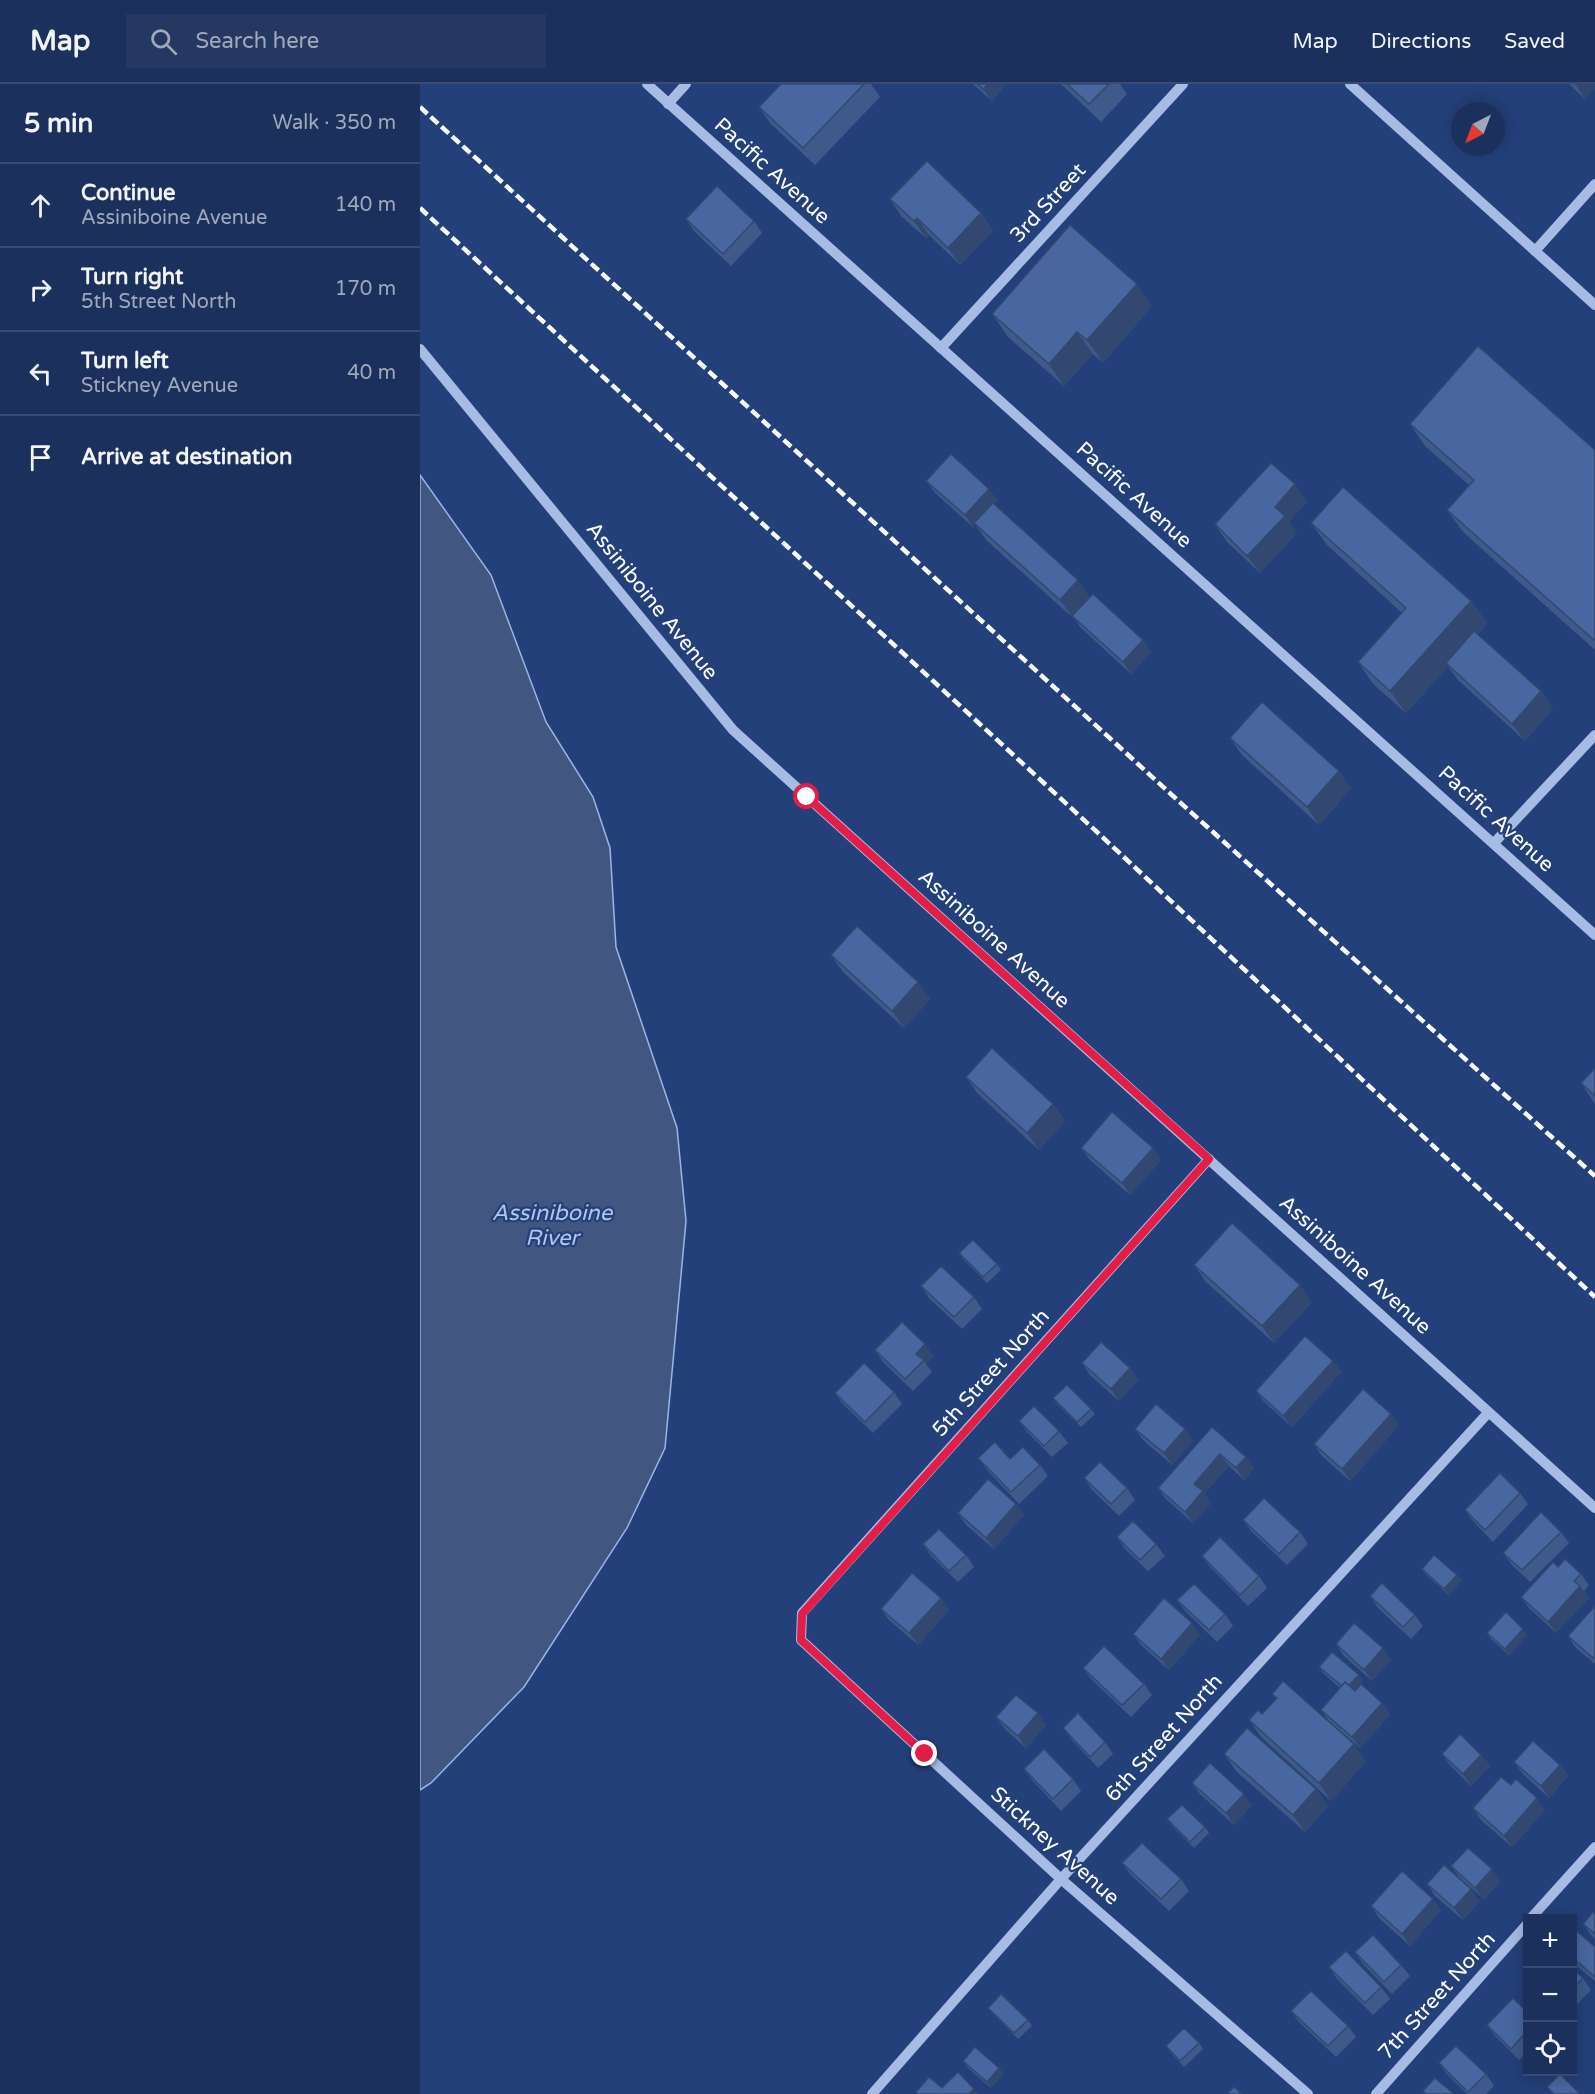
<!DOCTYPE html>
<html lang="en">
<head>
<meta charset="utf-8">
<style>
	:root { --surface:#1b305c; --page:#243862; --text:#f1f3f6; --muted:#a0a9bb; --line:#394b72 }
	body { margin:0; font-family:"Varela Round",sans-serif; background:var(--page); color:var(--text) }
	.controls { position:absolute; right:18px; bottom:18px; display:grid; overflow:hidden; border-radius:0px; box-shadow:0 3px 15px #0003 }
	.controls button { width:54px; height:54px; display:grid; place-items:center; padding:0; border:0; border-bottom:2px solid var(--line); background:var(--surface); color:var(--text); font:30px sans-serif }
	.compass { position:absolute; left:1031px; top:18px; width:54px; height:54px; border-radius:50%; background:var(--surface); box-shadow:0 3px 15px #0003; rotate:222deg }
	.stop { position:absolute; width:18px; height:18px; margin:-14px; border:4px solid #e11d48; border-radius:50%; background:#fff }
	.stop.end { background:#e11d48; border-color:#fff; box-shadow:0 2px 6px #0008 }
	.list { margin:0; padding:0; list-style:none }
	h2 { display:flex; justify-content:space-between; align-items:center; height:78px; margin:0; padding:0 24px; font-size:26px }
	h2 small { font-size:20px; font-weight:400; color:var(--muted) }
	.list li { display:grid; grid-template-columns:39px 1fr auto; gap:18px; align-items:center; box-sizing:border-box; height:84px; padding:0 24px; border-top:2px solid var(--line) }
	.list b { display:block; font-size:22px; white-space:nowrap }
	.list p { margin:0; font-size:20px; white-space:nowrap; color:var(--muted) }
	.list em { font-size:20px; font-style:normal; color:var(--muted) }
	.icon { flex:none; width:33px; height:33px; fill:none; stroke:currentColor; stroke-width:2; stroke-linecap:round; stroke-linejoin:round }
	.map { position:relative; flex:none; width:1175px; height:2010px; overflow:hidden }
	header { display:flex; align-items:center; gap:36px; box-sizing:border-box; height:84px; padding:0 30px; background:var(--surface); border-bottom:2px solid var(--line) }
	header strong { font-size:28px }
	nav { display:flex; gap:33px; margin-inline-start:auto; font-size:21px }
	.search { width:420px; height:54px; background:var(--page); display:flex; align-items:center; gap:15px; box-sizing:border-box; padding:0 21px; border-radius:0px; color:var(--muted); font-size:22px }
	main { display:flex }
	aside { flex:1; background:var(--surface) }
	.map>svg:first-child { display:block }
	.water { fill:#415681; stroke:#9bb6e5; stroke-width:1.5 }
	.lines { fill:none; stroke-linecap:round; stroke-linejoin:round }
	.minor { stroke:#a7bce4; stroke-width:10 }
	.rail { stroke:#fff; stroke-width:4.5; stroke-dasharray:10 4.5; stroke-linecap:butt }
	.wall { fill:#3e598a }
	.shaded-wall { fill:#324871 }
	.building { fill:#4867a1; stroke:#324871; stroke-width:1.5 }
	.route { stroke:#e11d48; stroke-width:8 }
	.labels { text-anchor:middle; dominant-baseline:central; stroke-width:4.5; stroke-linejoin:round; paint-order:stroke }
	.street-label { font-size:21px; fill:#fff; stroke:#24407a }
	.water-label { font-size:22px; font-style:italic; fill:#b2c6ec; stroke:#24407a }
</style>
</head>
<body>
<header>
<strong>Map</strong>
<div class="search"><svg class="icon" aria-label="search" viewBox="0 0 24 24"><circle cx="10" cy="10" r="6"/><path d="M15 15l6 6"/></svg>Search here</div>
<nav><a>Map</a><a>Directions</a><a>Saved</a></nav>
</header>
<main>
<aside>
<h2>5 min<small>Walk · 350 m</small></h2>
<ul class="list">
<li><svg class="icon" aria-label="ahead" viewBox="0 0 24 24"><path d="M12 20V5M6 11l6-6 6 6"/></svg><div><b>Continue</b><p>Assiniboine Avenue</p></div><em>140 m</em></li>
<li><svg class="icon" aria-label="right" viewBox="0 0 24 24"><path d="M7 20v-9h11M14 6l5 5-5 5"/></svg><div><b>Turn right</b><p>5th Street North</p></div><em>170 m</em></li>
<li><svg class="icon" aria-label="left" viewBox="0 0 24 24"><path d="M17 20v-9H6M10 6l-5 5 5 5"/></svg><div><b>Turn left</b><p>Stickney Avenue</p></div><em>40 m</em></li>
<li><svg class="icon" aria-label="arrive" viewBox="0 0 24 24"><path d="M6 21V4h12l-3 4 3 4H6"/></svg><div><b>Arrive at destination</b></div></li>
</ul>
</aside>
<div class="map">
<svg width="1175" height="2010" viewBox="0 0 1175 2010">
	<rect width="100%" height="100%" fill="#24407a"/>
	<polygon class="water" points="0,391 71,491 126,638 173,713 190,764 196,863 257,1044 266,1137 245,1364 207,1444 104,1603 11,1699 0,1706"/>
	<g class="lines">
		<g class="minor">
			<polyline points="227,0 1175,851"/>
			<polyline points="930,0 1175,221"/>
			<polyline points="248,20 266,0"/>
			<polyline points="1115,167 1175,100"/>
			<polyline points="521,264 763,0"/>
			<polyline points="0,265 313,646 1175,1424"/>
			<polyline points="1074,759 1175,651"/>
			<polyline points="789,1075 382,1529 381,1556 641,1795 888,2010"/>
			<polyline points="1111,1834 1175,1763"/>
			<polyline points="452,2010 641,1795 1068,1329"/>
			<polyline points="956,2010 1108,1839"/>
		</g>
		<g class="rail">
			<polyline points="0,23 753,712 1175,1092"/>
			<polyline points="0,124 677,748 1175,1213"/>
		</g>
	</g>
	<g class="wall">
		<polygon points="361,0 451,0 460,13 395,81 351,40 339,23"/>
		<polygon points="553,0 586,0 572,17"/>
		<polygon points="641,0 700,0 707,10 681,38"/>
		<polygon points="1149,0 1175,0 1165,15"/>
		<polygon points="470,115 561,129 573,147 540,181 509,151 506,154 482,133"/>
		<polygon points="266,135 334,137 342,149 311,182 274,147"/>
		<polygon points="732,222 683,279 673,270 644,302 588,253 572,230"/>
		<polygon points="990,340 1175,366 1175,566 1043,448 1027,426 1049,401 1005,362"/>
		<polygon points="506,397 569,405 577,417 574,420 669,513 723,556 731,568 711,590 660,543 653,532 652,533 566,456 555,440 553,443 515,409"/>
		<polygon points="887,417 869,438 877,449 840,489 807,458 795,440"/>
		<polygon points="891,439 1051,517 1067,539 1058,550 1121,607 1133,625 1105,657 1038,596 1028,582 986,629 953,600 938,578 982,529 907,461"/>
		<polygon points="810,654 931,704 899,741 822,671"/>
		<polygon points="411,871 510,915 484,944 423,888"/>
		<polygon points="1175,984 1175,1020 1161,999"/>
		<polygon points="546,993 633,1020 645,1037 619,1066 558,1010"/>
		<polygon points="661,1064 733,1064 741,1076 710,1111 669,1075"/>
		<polygon points="539,1169 577,1180 581,1186 567,1199 543,1175"/>
		<polygon points="774,1181 892,1218 854,1259 786,1198"/>
		<polygon points="501,1202 554,1213 562,1225 542,1245 509,1214"/>
		<polygon points="455,1266 513,1272 506,1280 512,1288 493,1307 463,1278"/>
		<polygon points="913,1277 921,1288 872,1343 844,1318 836,1307"/>
		<polygon points="662,1279 710,1284 718,1296 699,1317 670,1291"/>
		<polygon points="474,1308 482,1320 453,1349 423,1320 415,1309"/>
		<polygon points="633,1314 671,1325 675,1330 661,1343 637,1320"/>
		<polygon points="599,1337 639,1347 648,1359 632,1373 607,1348"/>
		<polygon points="979,1341 930,1397 902,1372 894,1360"/>
		<polygon points="792,1343 834,1384 824,1396 809,1382 784,1410 791,1419 773,1439 746,1415 738,1404"/>
		<polygon points="715,1345 765,1345 773,1357 752,1381 723,1356"/>
		<polygon points="558,1374 590,1375 620,1381 628,1392 599,1420 567,1386"/>
		<polygon points="664,1394 707,1404 715,1416 699,1432 672,1406"/>
		<polygon points="1100,1409 1108,1420 1073,1458 1053,1437 1045,1426"/>
		<polygon points="596,1420 604,1431 574,1465 546,1441 538,1429"/>
		<polygon points="823,1436 880,1448 888,1460 867,1481 831,1447"/>
		<polygon points="1141,1448 1149,1459 1110,1498 1091,1480 1083,1469"/>
		<polygon points="697,1453 736,1460 745,1472 728,1487 705,1465"/>
		<polygon points="503,1460 546,1471 554,1483 538,1498 511,1472"/>
		<polygon points="782,1472 839,1492 847,1504 828,1522 790,1483"/>
		<polygon points="1138,1483 1161,1490 1169,1501 1164,1507 1169,1514 1136,1549 1109,1524 1101,1513"/>
		<polygon points="1002,1485 1037,1491 1041,1497 1029,1511 1006,1491"/>
		<polygon points="950,1512 995,1531 1003,1542 991,1555 958,1524"/>
		<polygon points="757,1516 805,1530 813,1542 797,1558 766,1528"/>
		<polygon points="1175,1522 1175,1580 1156,1564 1148,1552"/>
		<polygon points="461,1525 529,1526 498,1561 469,1536"/>
		<polygon points="1067,1549 1107,1551 1089,1571 1071,1555"/>
		<polygon points="713,1550 780,1551 749,1586 721,1561"/>
		<polygon points="916,1560 971,1576 952,1597 924,1572"/>
		<polygon points="899,1583 943,1596 934,1606 962,1619 970,1631 940,1664 909,1637 901,1626 920,1604 903,1589"/>
		<polygon points="663,1584 724,1600 732,1611 711,1633 671,1595"/>
		<polygon points="852,1610 946,1677 911,1717 841,1653 829,1636 842,1630 856,1615"/>
		<polygon points="576,1633 626,1641 606,1664 585,1645"/>
		<polygon points="643,1644 685,1658 693,1670 678,1684 651,1655"/>
		<polygon points="804,1670 896,1705 908,1722 885,1748 816,1687"/>
		<polygon points="1022,1670 1061,1671 1070,1682 1051,1702 1030,1681"/>
		<polygon points="1094,1678 1140,1681 1148,1692 1129,1714 1103,1690"/>
		<polygon points="604,1685 653,1695 661,1707 641,1727 612,1696"/>
		<polygon points="772,1699 832,1721 814,1741 780,1710"/>
		<polygon points="1053,1724 1125,1726 1092,1763 1061,1736"/>
		<polygon points="747,1735 785,1743 789,1749 774,1764 751,1741"/>
		<polygon points="702,1779 761,1795 769,1807 749,1827 710,1790"/>
		<polygon points="1031,1782 1080,1797 1064,1815 1040,1794"/>
		<polygon points="1007,1800 1060,1817 1043,1836 1015,1812"/>
		<polygon points="951,1822 1021,1826 990,1862 959,1834"/>
		<polygon points="1175,1830 1175,1855 1171,1851 1163,1840"/>
		<polygon points="1152,1843 1175,1863 1175,1897 1152,1878"/>
		<polygon points="935,1868 981,1881 990,1892 972,1910 943,1880"/>
		<polygon points="909,1883 961,1903 970,1915 953,1931 917,1895"/>
		<polygon points="1152,1885 1163,1894 1171,1906 1152,1925"/>
		<polygon points="568,1924 608,1936 612,1942 598,1955 573,1930"/>
		<polygon points="871,1927 928,1942 936,1953 916,1973 879,1938"/>
		<polygon points="1107,1928 1107,1968 1099,1976 1075,1952 1067,1941"/>
		<polygon points="779,1959 783,1965 764,1983 750,1968 746,1962"/>
		<polygon points="543,1977 579,1984 583,1990 571,2004 547,1983"/>
		<polygon points="1019,1979 1066,1990 1074,2002 1066,2010 1047,2010 1027,1990"/>
	</g>
	<g class="shaded-wall">
		<polygon points="568,0 586,0 572,17 563,5"/>
		<polygon points="1155,0 1175,0 1175,4 1165,15"/>
		<polygon points="561,129 573,147 540,181 528,164"/>
		<polygon points="497,134 509,151 506,154 494,137"/>
		<polygon points="717,200 732,222 683,279 667,256"/>
		<polygon points="657,248 673,270 644,302 629,280"/>
		<polygon points="875,400 887,417 869,438 877,449 840,489 827,472 855,423"/>
		<polygon points="569,405 577,417 553,443 545,431"/>
		<polygon points="658,496 670,514 652,533 640,516"/>
		<polygon points="1051,517 1067,539 1029,582 1026,579 1028,582 986,629 970,607"/>
		<polygon points="723,556 731,568 711,590 703,578"/>
		<polygon points="1121,607 1133,625 1105,657 1092,640"/>
		<polygon points="919,687 931,704 899,741 887,723"/>
		<polygon points="498,898 510,915 484,944 472,927"/>
		<polygon points="633,1020 645,1037 619,1066 607,1049"/>
		<polygon points="733,1064 741,1076 710,1111 702,1099"/>
		<polygon points="880,1201 892,1218 854,1259 842,1242"/>
		<polygon points="505,1260 513,1272 506,1280 504,1276 496,1270"/>
		<polygon points="913,1277 921,1288 872,1343 863,1332"/>
		<polygon points="710,1284 718,1296 699,1317 691,1305"/>
		<polygon points="971,1330 979,1341 930,1397 922,1385"/>
		<polygon points="765,1345 773,1357 752,1381 744,1369"/>
		<polygon points="800,1370 809,1382 784,1410 791,1419 773,1439 765,1428 774,1400"/>
		<polygon points="826,1373 834,1384 824,1396 816,1384"/>
		<polygon points="596,1420 604,1431 574,1465 566,1454"/>
		<polygon points="1037,1491 1041,1497 1029,1511 1024,1505"/>
		<polygon points="1160,1502 1169,1514 1136,1549 1128,1538"/>
		<polygon points="521,1514 529,1526 498,1561 489,1549"/>
		<polygon points="772,1539 780,1551 749,1586 741,1575"/>
		<polygon points="1103,1545 1107,1551 1089,1571 1085,1565"/>
		<polygon points="963,1564 971,1576 952,1597 944,1586"/>
		<polygon points="939,1591 943,1596 930,1612 925,1606"/>
		<polygon points="962,1619 970,1631 940,1664 932,1653"/>
		<polygon points="618,1629 626,1641 606,1664 598,1652"/>
		<polygon points="934,1660 946,1677 911,1717 899,1699"/>
		<polygon points="1061,1671 1070,1682 1051,1702 1043,1690"/>
		<polygon points="1140,1681 1148,1692 1129,1714 1121,1702"/>
		<polygon points="896,1705 908,1722 885,1748 873,1731"/>
		<polygon points="824,1710 832,1721 814,1741 806,1729"/>
		<polygon points="1117,1714 1125,1726 1092,1763 1084,1752"/>
		<polygon points="1072,1785 1080,1797 1064,1815 1055,1804"/>
		<polygon points="1051,1805 1060,1817 1043,1836 1034,1824"/>
		<polygon points="1013,1815 1021,1826 990,1862 982,1850"/>
		<polygon points="579,1984 583,1990 571,2004 567,1998"/>
		<polygon points="554,2005 558,2010 549,2010"/>
	</g>
	<g class="building">
		<polygon points="361,0 444,0 383,64 339,23"/>
		<polygon points="558,0 568,0 563,5"/>
		<polygon points="647,0 689,0 669,20"/>
		<polygon points="507,77 561,129 528,164 497,134 494,137 470,115"/>
		<polygon points="297,102 334,137 303,170 266,135"/>
		<polygon points="650,141 717,200 667,256 657,248 629,280 572,230"/>
		<polygon points="1058,262 1175,366 1175,555 1174,556 1027,426 1054,396 990,340"/>
		<polygon points="531,370 569,405 545,431 506,397"/>
		<polygon points="851,379 875,400 855,423 865,432 827,472 795,440"/>
		<polygon points="923,403 1051,517 970,607 938,578 986,524 891,439"/>
		<polygon points="573,419 658,496 640,516 554,439"/>
		<polygon points="673,510 723,556 703,578 652,532"/>
		<polygon points="1054,547 1121,607 1092,640 1026,579"/>
		<polygon points="842,618 919,687 887,723 810,654"/>
		<polygon points="437,842 498,898 472,927 411,871"/>
		<polygon points="572,964 633,1020 607,1049 546,993"/>
		<polygon points="1175,984 1175,1012 1161,999"/>
		<polygon points="692,1028 733,1064 702,1099 661,1064"/>
		<polygon points="812,1139 880,1201 842,1242 774,1181"/>
		<polygon points="553,1156 577,1180 563,1193 539,1169"/>
		<polygon points="521,1182 554,1213 534,1233 501,1202"/>
		<polygon points="482,1238 505,1260 496,1270 504,1276 485,1295 455,1266"/>
		<polygon points="885,1252 913,1277 863,1332 836,1307"/>
		<polygon points="681,1258 710,1284 691,1305 662,1279"/>
		<polygon points="444,1279 474,1308 445,1338 415,1309"/>
		<polygon points="647,1301 671,1325 657,1338 633,1314"/>
		<polygon points="943,1305 971,1330 922,1385 894,1360"/>
		<polygon points="736,1320 765,1345 744,1369 715,1345"/>
		<polygon points="614,1322 639,1347 624,1362 599,1337"/>
		<polygon points="792,1343 826,1373 816,1384 800,1370 774,1400 783,1407 765,1428 738,1404"/>
		<polygon points="575,1358 590,1375 603,1363 620,1381 591,1408 558,1374"/>
		<polygon points="680,1378 707,1404 691,1420 664,1394"/>
		<polygon points="1080,1389 1100,1409 1065,1446 1045,1426"/>
		<polygon points="568,1395 596,1420 566,1454 538,1429"/>
		<polygon points="844,1414 880,1448 859,1470 823,1436"/>
		<polygon points="1121,1428 1141,1448 1102,1486 1083,1469"/>
		<polygon points="713,1437 736,1460 720,1476 697,1453"/>
		<polygon points="519,1445 546,1471 529,1487 503,1460"/>
		<polygon points="800,1453 839,1492 820,1511 782,1472"/>
		<polygon points="1014,1471 1037,1491 1024,1505 1002,1485"/>
		<polygon points="1145,1475 1161,1490 1154,1497 1160,1502 1128,1538 1101,1513 1133,1478 1138,1483"/>
		<polygon points="492,1489 521,1514 489,1549 461,1525"/>
		<polygon points="962,1499 995,1531 983,1543 950,1512"/>
		<polygon points="774,1500 805,1530 789,1546 757,1516"/>
		<polygon points="744,1514 772,1539 741,1575 713,1550"/>
		<polygon points="1175,1522 1175,1572 1173,1574 1148,1552"/>
		<polygon points="1086,1528 1103,1545 1085,1565 1067,1549"/>
		<polygon points="934,1539 963,1564 944,1586 916,1560"/>
		<polygon points="684,1562 724,1600 702,1621 663,1584"/>
		<polygon points="912,1568 939,1591 929,1601 925,1598 922,1602 899,1583"/>
		<polygon points="863,1597 934,1660 899,1699 829,1636 838,1626 842,1630 857,1614 852,1610"/>
		<polygon points="925,1598 935,1607 941,1600 962,1619 932,1653 901,1626"/>
		<polygon points="596,1611 618,1629 598,1652 576,1633"/>
		<polygon points="658,1629 685,1658 670,1673 643,1644"/>
		<polygon points="827,1644 896,1705 873,1731 804,1670"/>
		<polygon points="1040,1650 1061,1671 1043,1690 1022,1670"/>
		<polygon points="1113,1657 1140,1681 1121,1702 1094,1678"/>
		<polygon points="624,1665 653,1695 633,1715 604,1685"/>
		<polygon points="790,1679 824,1710 806,1729 772,1699"/>
		<polygon points="1081,1693 1091,1701 1096,1695 1117,1714 1084,1752 1053,1724"/>
		<polygon points="762,1721 785,1743 770,1758 747,1735"/>
		<polygon points="722,1759 761,1795 741,1815 702,1779"/>
		<polygon points="1048,1764 1072,1785 1055,1804 1031,1782"/>
		<polygon points="1024,1781 1051,1805 1034,1824 1007,1800"/>
		<polygon points="982,1787 1013,1815 982,1850 951,1822"/>
		<polygon points="1173,1828 1175,1830 1175,1850 1163,1840"/>
		<polygon points="1152,1843 1175,1863 1175,1893 1152,1873"/>
		<polygon points="953,1851 981,1881 964,1898 935,1868"/>
		<polygon points="926,1867 961,1903 945,1919 909,1883"/>
		<polygon points="1152,1885 1163,1894 1152,1905"/>
		<polygon points="1107,1895 1107,1901 1104,1898"/>
		<polygon points="891,1907 928,1942 908,1962 871,1927"/>
		<polygon points="581,1910 608,1936 594,1949 568,1924"/>
		<polygon points="1093,1914 1107,1928 1107,1947 1091,1965 1067,1941"/>
		<polygon points="764,1944 779,1959 760,1977 746,1962"/>
		<polygon points="1036,1962 1066,1990 1048,2008 1019,1979"/>
		<polygon points="555,1963 579,1984 567,1998 543,1977"/>
		<polygon points="538,1988 554,2005 549,2010 497,2010 496,2008 509,1993 522,2004"/>
		<polygon points="1140,1990 1160,2010 1134,2010 1127,2003"/>
		<polygon points="1015,1994 1034,2010 1006,2010 1003,2007"/>
		<polygon points="814,2003 822,2010 807,2010"/>
	</g>
	<g class="lines">
		<polyline class="route" points="387,713 789,1075 382,1530 381,1556 505,1670"/>
	</g>
	<g class="labels">
		<g class="street-label">
			<text transform="translate(352 87) rotate(42)">Pacific Avenue</text>
			<text transform="translate(628 119) rotate(-47)">3rd Street</text>
			<text transform="translate(714 411) rotate(42)">Pacific Avenue</text>
			<text transform="translate(232 517) rotate(51)">Assiniboine Avenue</text>
			<text transform="translate(1076 735) rotate(42)">Pacific Avenue</text>
			<text transform="translate(574 855) rotate(42)">Assiniboine Avenue</text>
			<text transform="translate(935 1181) rotate(42)">Assiniboine Avenue</text>
			<text transform="translate(571 1289) rotate(-48)">5th Street North</text>
			<text transform="translate(744 1654) rotate(-48)">6th Street North</text>
			<text transform="translate(635 1762) rotate(42)">Stickney Avenue</text>
			<text transform="translate(1017 1912) rotate(-48)">7th Street North</text>
		</g>
		<g class="water-label">
			<text x="132" y="1129">Assiniboine<tspan x="132" dy="25">River</tspan></text>
		</g>
	</g>
</svg>
<div class="controls">
<button>+</button>
<button>−</button>
<button><svg class="icon" aria-label="locate" viewBox="0 0 24 24"><circle cx="12" cy="12" r="6"/><path d="M12 2v4M12 18v4M2 12h4M18 12h4"/></svg></button>
</div>
<svg class="compass" viewBox="-18 -18 36 36"><path d="M0-13l5 13h-10z" fill="#e53935"/><path d="M0 13l5-13h-10z" fill="#a0a9bb"/></svg>
<div class="stop" style="left:387px;top:713px"></div>
<div class="stop end" style="left:505px;top:1670px"></div>
</div>
</main>
</body>
</html>
